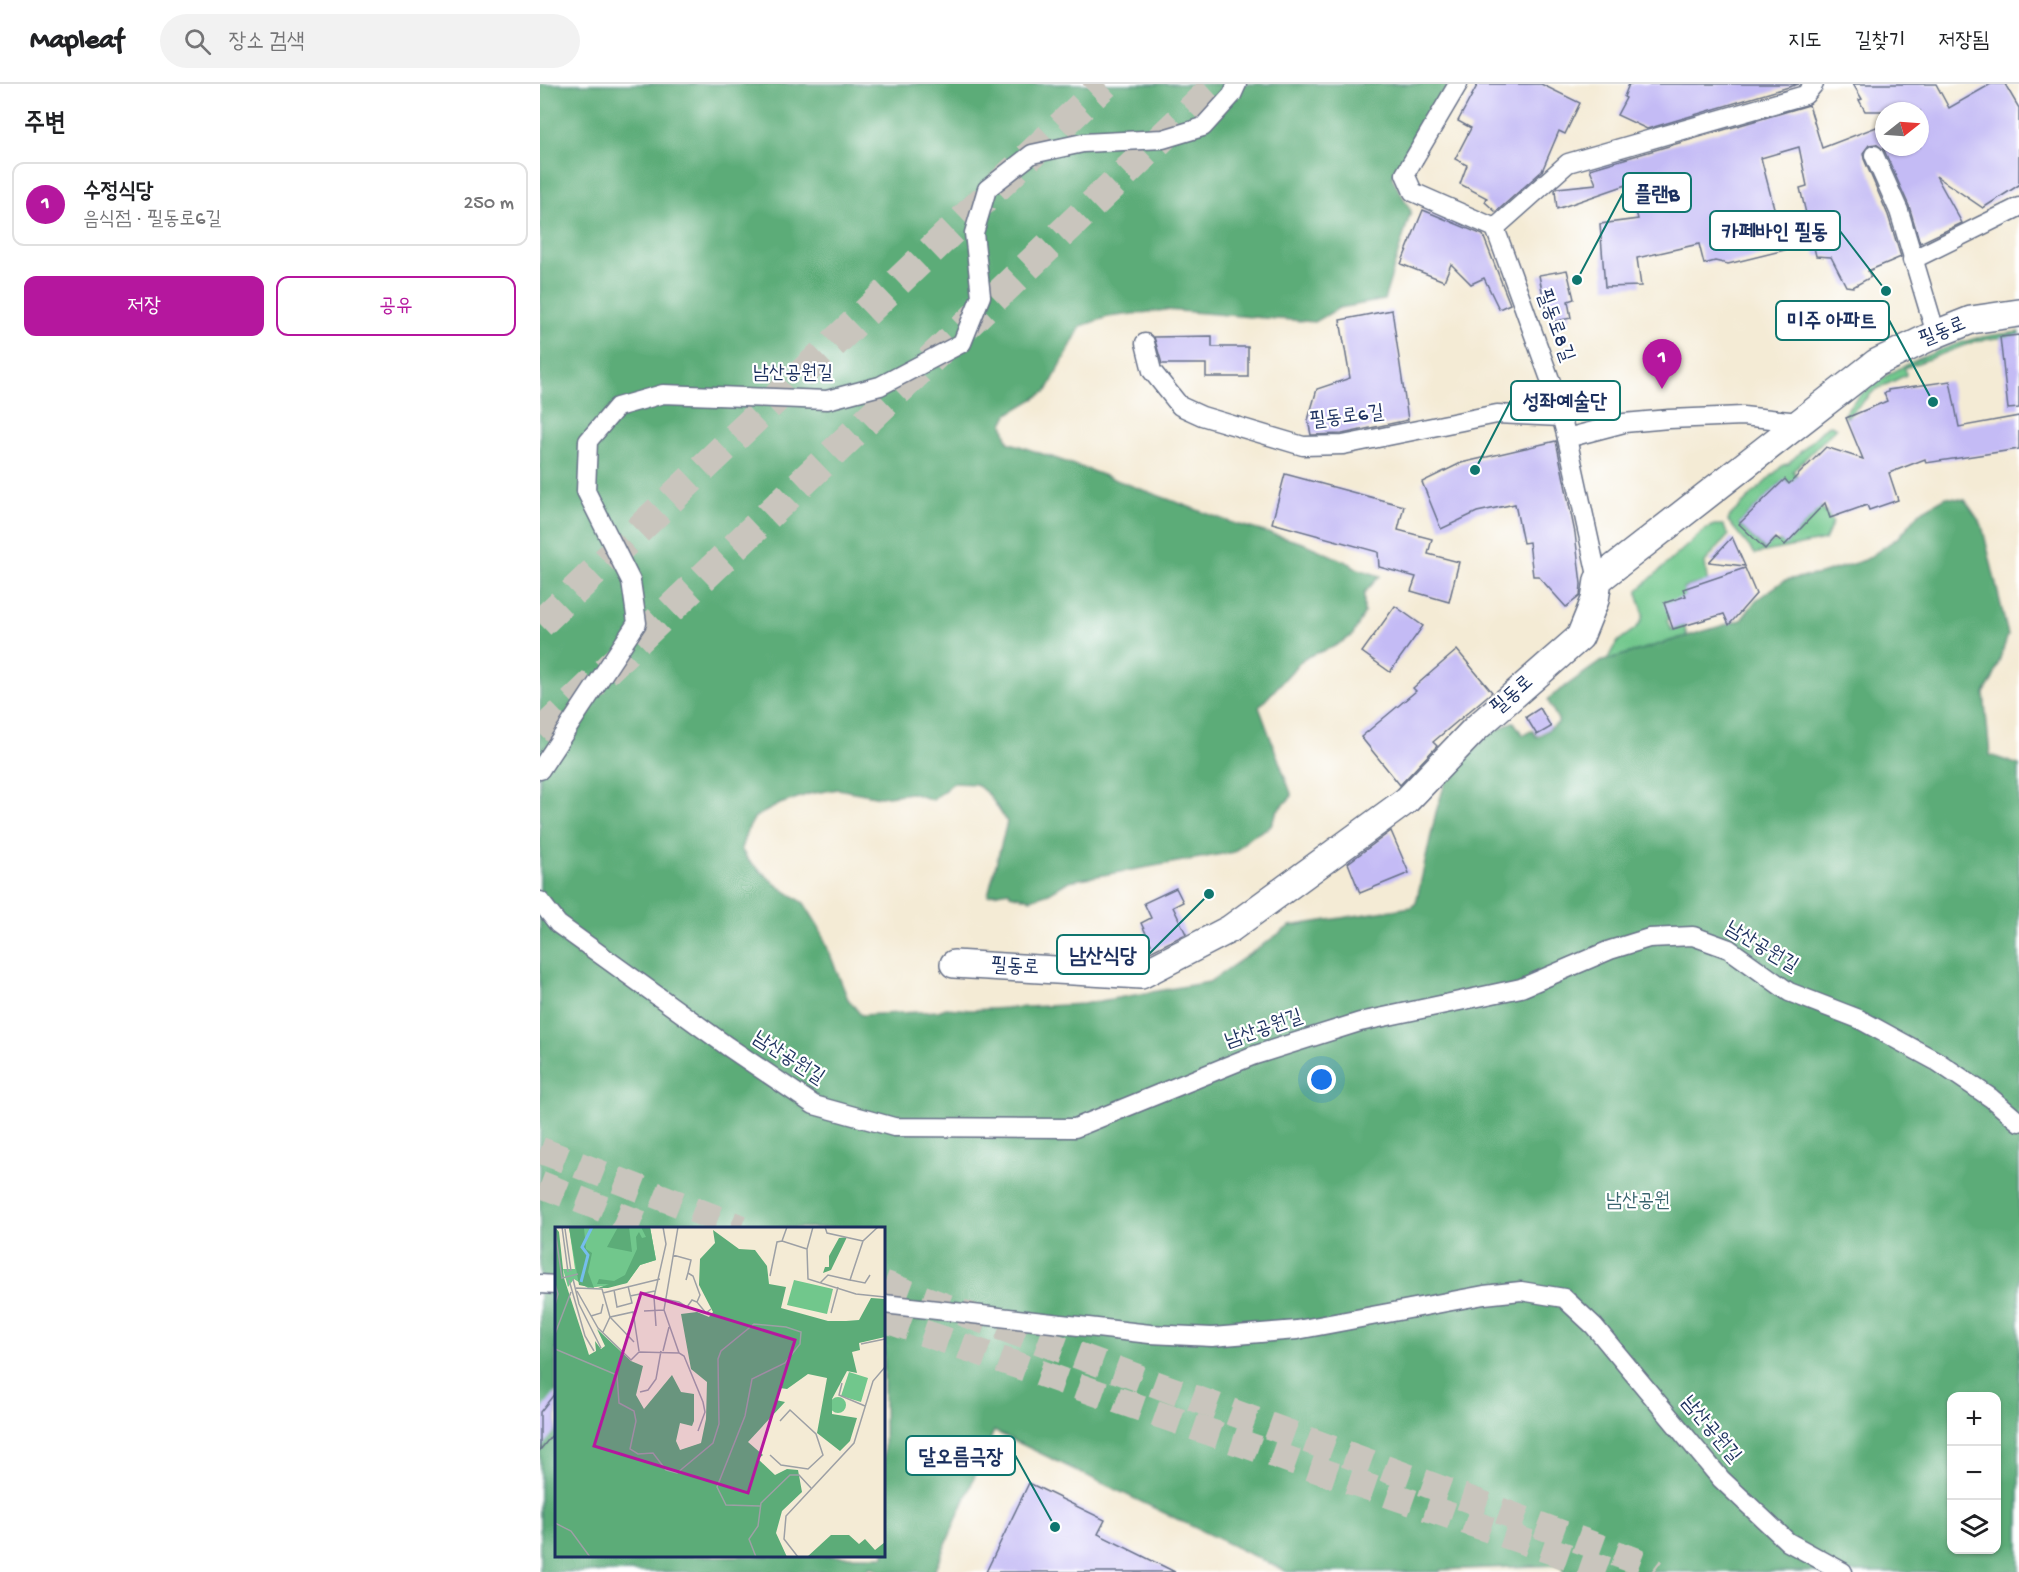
<!DOCTYPE html>
<html lang="ko">
<head>
<meta charset="utf-8">
<style>
	:root { --surface:#fff; --page:#f2f2f2; --text:#202124; --muted:#757577; --line:#e0e0e0; --accent:#b5179e }
	body { margin:0; font-family:"Gochi Hand","Poor Story",sans-serif; background:var(--page); color:var(--text) }
	.controls { position:absolute; right:18px; bottom:18px; display:grid; overflow:hidden; border-radius:12px; box-shadow:0 2px 4px #0004 }
	.controls button { width:54px; height:54px; display:grid; place-items:center; padding:0; border:0; border-bottom:2px solid var(--line); background:var(--surface); color:var(--text); font:30px sans-serif }
	.compass { position:absolute; left:1335px; top:18px; width:54px; height:54px; border-radius:50%; background:var(--surface); box-shadow:0 2px 4px #0004; rotate:73deg }
	.you { position:absolute; left:782px; top:996px; width:21px; height:21px; margin:-15px; border:4px solid #fff; border-radius:50%; background:#1a73e8; box-shadow:0 0 0 9px #1a73e833 }
	.badge { display:grid; place-items:center; width:39px; height:39px; border-radius:50%; background:var(--accent); color:#fff; font-size:20px; font-weight:700 }
	.pin { position:absolute; translate:-50% -50px; filter:drop-shadow(0 2px 3px #0008) }
	.pin::after { content:''; position:absolute; top:32px; width:21px; height:18px; background:inherit; clip-path:polygon(0 0,100% 0,50% 100%) }
	.list { margin:0; padding:0; list-style:none }
	h2 { display:flex; justify-content:space-between; align-items:center; height:78px; margin:0; padding:0 24px; font-size:26px }
	h2 small { font-size:20px; font-weight:400; color:var(--muted) }
	.list li { display:grid; grid-template-columns:39px 1fr auto; gap:18px; align-items:center; box-sizing:border-box; height:84px; margin:0 12px 12px; padding:0 12px; border:2px solid var(--line); border-radius:12px }
	.list b { display:block; font-size:22px; white-space:nowrap }
	.list p { margin:0; font-size:20px; white-space:nowrap; color:var(--muted) }
	.list em { font-size:20px; font-style:normal; color:var(--muted) }
	.actions { display:flex; gap:12px; padding:18px 24px }
	.actions a { flex:1; padding:14px 0; border:2px solid var(--accent); border-radius:12px; text-align:center; font-size:21px; color:var(--accent) }
	.actions .main { background:var(--accent); color:#fff }
	.icon { flex:none; width:33px; height:33px; fill:none; stroke:currentColor; stroke-width:2; stroke-linecap:round; stroke-linejoin:round }
	.map { position:relative; flex:none; width:1479px; height:1488px; overflow:hidden }
	header { display:flex; align-items:center; gap:36px; box-sizing:border-box; height:84px; padding:0 30px; background:var(--surface); border-bottom:2px solid var(--line) }
	header strong { font-size:28px }
	nav { display:flex; gap:33px; margin-inline-start:auto; font-size:21px }
	.search { width:420px; height:54px; background:var(--page); display:flex; align-items:center; gap:15px; box-sizing:border-box; padding:0 21px; border-radius:33px; color:var(--muted); font-size:22px }
	main { display:flex }
	aside { flex:1; background:var(--surface) }
	.map>svg:first-child { display:block }
	.green { fill:#71c78c; stroke:#467b75; stroke-width:1.5; fill-rule:evenodd }
	.forest { fill:#5cac78; stroke:#3c6e6b; stroke-width:1.5; fill-rule:evenodd }
	.building { fill:#c4bbf5 }
	.lines { fill:none; stroke-linecap:round; stroke-linejoin:round }
	.secondary-tunnel { stroke:#c9c5bd; stroke-width:27; stroke-dasharray:27 14; stroke-linecap:butt }
	.primary-tunnel { stroke:#c9c5bd; stroke-width:30; stroke-dasharray:30 15; stroke-linecap:butt }
	.street-casing { stroke:#677188; stroke-width:21 }
	.secondary-casing { stroke:#677188; stroke-width:30 }
	.street { stroke:#fff; stroke-width:18 }
	.secondary { stroke:#fff; stroke-width:27 }
	.labels { text-anchor:middle; dominant-baseline:central; stroke-width:4.5; stroke-linejoin:round; paint-order:stroke }
	.street-label { font-size:20px; fill:#1b2f5e; stroke:#fff }
	.park-label { font-size:20px; fill:#39646e; stroke:#fff }
	.inset-river { fill:none; stroke:#75bded; stroke-width:3 }
	.inset-road { fill:none; stroke:#9da0a5; stroke-width:1.5 }
	.view { fill:#b5179e; fill-opacity:0.15; stroke:#b5179e; stroke-width:3 }
	.inset-edge { fill:none; stroke:#1b2f5e; stroke-width:3 }
	.leader { fill:none; stroke:#0f766e; stroke-width:2 }
	.callout-dot { fill:#0f766e; stroke:#fff; stroke-width:2 }
	.callout { fill:#fff; stroke:#0f766e; stroke-width:2 }
	.callout-label { font-size:21px; text-anchor:middle; font-weight:bold; fill:#1b2f5e }
</style>
</head>
<body>
<header>
<strong>Mapleaf</strong>
<div class="search"><svg class="icon" aria-label="search" viewBox="0 0 24 24"><circle cx="10" cy="10" r="6"/><path d="M15 15l6 6"/></svg>장소 검색</div>
<nav><a>지도</a><a>길찾기</a><a>저장됨</a></nav>
</header>
<main>
<aside>
<h2>주변<small></small></h2>
<ul class="list">
<li><span class="badge">1</span><div><b>수정식당</b><p>음식점 · 필동로6길</p></div><em>250 m</em></li>
</ul>
<div class="actions"><a class="main">저장</a><a>공유</a></div>
</aside>
<div class="map">
<svg width="1479" height="1488" viewBox="0 0 1479 1488">
	<rect width="100%" height="100%" fill="#fff"/>
	<filter id="ink" filterUnits="userSpaceOnUse"><feTurbulence type="fractalNoise" baseFrequency=".0167" numOctaves="2"/><feDisplacementMap in="SourceGraphic" scale="12" xChannelSelector="R" yChannelSelector="G"/><feConvolveMatrix kernelMatrix="1 2 1 2 8 2 1 2 1" color-interpolation-filters="sRGB"/></filter>
	<filter id="wash" filterUnits="userSpaceOnUse"><feTurbulence type="fractalNoise" baseFrequency=".008" numOctaves="4" result="noise"/><feDisplacementMap in="SourceGraphic" scale="24" xChannelSelector="R" yChannelSelector="G"/><feGaussianBlur stdDeviation="1.35" result="paint"/><feColorMatrix in="noise" values="0 0 0 0 0 0 0 0 0 0 0 0 0 0 0 0 0 1.4 0 .05"/><feComposite in="paint" operator="in"/></filter>
	<g filter="url(#wash)">
		<rect width="100%" height="100%" fill="#f4ebd5"/>
		<g class="green">
			<path d="M1479,248V251L1436,257L1365,284L1366,291L1335,306L1306,334L1304,330C1326,293 1393,267 1433,255C1448,251 1464,250 1479,248Z"/>
			<path d="M1291,341L1296,344L1253,387L1293,438L1285,456L1215,470L1188,437L1190,432L1243,381L1248,380L1287,342ZM1245,395L1276,428L1245,461L1242,458H1232L1224,465L1199,440Z"/>
			<path d="M1174,441H1183L1189,451L1165,478L1168,503L1163,504L1161,499L1143,504L1146,512L1127,536L1131,546L1144,541L1147,552L1067,576C1070,571 1073,563 1077,559C1085,549 1102,546 1103,530C1103,522 1097,518 1098,506L1164,446Z"/>
		</g>
		<path class="forest" d="M0,0H909L852,93L871,127L844,216L799,224L775,238L626,226L568,233L541,242L507,307L468,330L463,340L468,358L549,386L690,438L763,459L811,480L813,483L840,492L824,509V530L812,552L793,563L764,574L719,623L752,712L737,727L731,742L709,754L694,768L529,797L509,809L491,815L470,810L469,807L448,811L467,738L450,712L436,700L413,699L393,716L371,709L340,713L298,705L269,710L240,720L215,733L206,749L201,765L208,776L239,803L264,819L279,843L308,915L321,931L398,927L406,924L431,926L543,920L669,898L750,842L871,823L876,819L896,728L906,696L948,651L972,638H974L982,650L984,651L992,646L997,653L1018,639V636L1008,617L1009,614L1060,578L1201,536L1216,516L1245,496L1280,490L1325,476L1360,452L1380,428L1406,413L1425,416L1442,441L1468,551L1453,595L1444,609L1450,671L1479,681V1488H1023L1022,1481L900,1486V1488H747L454,1347L394,1488H341L330,1482L327,1488H0ZM16,1144H344V1472H16ZM1412,1312H1456V1466H1412Z"/>
		<g id="blocks">
			<g class="building">
				<polygon points="938,0 1001,0 1040,19 1025,50 1019,47 1002,87 956,128 945,118 947,114 920,100 927,81 915,75 931,44 918,37"/>
				<polygon points="1089,0 1259,0 1107,45 1077,31 1086,14 1084,13"/>
				<polygon points="1313,0 1396,0 1409,24 1451,0 1465,0 1479,24 1479,101 1443,124 1396,92 1422,139 1380,159 1369,122 1344,66 1336,60 1329,61 1323,69 1324,75 1348,131 1361,173 1328,187 1331,193 1313,203 1306,202 1291,173 1276,172 1260,104 1267,102 1259,63 1221,74 1245,166 1188,180 1175,177 1164,180 1159,160 1097,174 1101,202 1065,203 1060,140 1098,135 1089,100 1017,125 1015,106 1017,104 1056,100 1050,85 1269,21 1282,64 1344,40 1344,63 1380,63 1380,27 1325,27 1319,16 1322,15"/>
				<polygon points="883,126 943,151 970,220 959,225 944,194 931,200 911,180 904,197 861,180"/>
				<polygon points="1027,186 1034,215 1028,217 1031,234 1012,238 1008,222 1005,223 999,191"/>
				<polygon points="852,226 868,336 802,350 771,351 768,336 777,305 810,294 800,236"/>
				<polygon points="1479,251 1479,324 1468,325 1460,253"/>
				<polygon points="672,252 672,263 708,263 708,293 666,293 666,280 622,280 614,253"/>
				<polygon points="1410,297 1419,343 1479,332 1479,365 1386,379 1385,375 1349,389 1358,416 1329,426 1327,421 1290,434 1285,419 1245,461 1236,453 1225,465 1199,440 1245,395 1249,400 1286,363 1323,375 1306,334 1347,317 1344,309 1348,308 1348,306"/>
				<polygon points="1016,357 1035,449 1041,500 1040,512 1026,523 998,492 993,492 989,458 983,459 975,420 937,428 901,445 882,398 921,379"/>
				<polygon points="745,390 864,422 858,446 892,455 888,470 919,478 909,518 871,507 876,493 839,483 838,468 732,439"/>
				<polygon points="1192,453 1205,482 1169,478"/>
				<polygon points="1205,484 1216,510 1189,541 1184,530 1133,545 1124,519 1146,512 1143,505"/>
				<polygon points="855,522 883,542 850,588 822,568"/>
				<polygon points="917,566 952,608 893,658 897,662 860,701 821,653 876,607 873,604"/>
				<polygon points="1000,624 1011,643 997,651 986,633"/>
				<polygon points="851,747 869,789 820,809 808,779"/>
				<polygon points="636,804 643,818 633,823 646,850 610,868 607,861 611,860 601,839 611,834 604,819"/>
				<polygon points="16,1308 16,1346 0,1366 0,1328"/>
				<polygon points="489,1399 565,1436 558,1450 635,1488 446,1488"/>
			</g>
		</g>
	</g>
	<g filter="url(#ink)">
		<use href="#blocks" fill-opacity="0" stroke="#677188" stroke-width="1.5"/>
		<g class="lines">
			<g class="secondary-tunnel">
				<polyline points="0,1066 201,1144"/>
				<polyline points="0,1100 111,1144"/>
				<polyline points="344,1200 1102,1479 1114,1488"/>
				<polyline points="344,1235 1072,1488"/>
			</g>
			<g class="primary-tunnel">
				<polyline points="0,540 565,0"/>
				<polyline points="0,650 678,0"/>
			</g>
			<g class="street-casing">
				<g id="street">
					<polyline points="918,0 865,90 873,108 955,144 1015,309 1027,354 1058,496"/>
					<polyline points="1334,71 1359,127 1396,250"/>
					<polyline points="955,144 1028,79 1265,11 1274,0"/>
					<polyline points="1372,176 1479,123"/>
					<polyline points="605,259 612,287 640,322 662,332 763,362 803,361 957,330 1021,333"/>
					<polyline points="1027,354 1084,339 1129,335 1203,332 1259,338"/>
					<polyline points="0,686 97,539 91,497 46,407 48,357 77,323 123,310 287,316 340,302 422,259 441,212 434,149 447,105 492,70 543,59 623,55 663,43 692,11 697,0"/>
					<polyline points="0,817 18,840 187,962 274,1021 354,1043 535,1044 712,972 820,938 981,904 1070,866 1109,854 1153,852 1189,865 1249,908 1319,935 1398,978 1451,1014 1479,1038"/>
					<polyline points="0,1200 16,1201"/>
					<polyline points="344,1220 610,1250 672,1253 757,1246 944,1211 981,1207 1024,1214 1054,1242 1181,1395 1248,1458 1303,1488"/>
				</g>
			</g>
			<g class="secondary-casing">
				<polyline id="secondary" points="414,880 601,891 690,845 867,716 935,645 1040,553 1055,516 1058,496 1336,279 1396,250 1431,236 1479,229"/>
			</g>
			<use href="#street" class="street"/>
			<use href="#secondary" class="secondary"/>
		</g>
	</g>
	<g class="labels">
		<g class="street-label">
			<text transform="translate(1014 242) rotate(70)">필동로8길</text>
			<text transform="translate(1403 249) rotate(-22)">필동로</text>
			<text x="253" y="290">남산공원길</text>
			<text transform="translate(807 334) rotate(-7)">필동로6길</text>
			<text transform="translate(973 612) rotate(-41)">필동로</text>
			<text transform="translate(1221 864) rotate(31)">남산공원길</text>
			<text transform="translate(475 884) rotate(3)">필동로</text>
			<text transform="translate(724 946) rotate(-19)">남산공원길</text>
			<text transform="translate(248 975) rotate(33)">남산공원길</text>
			<text transform="translate(1170 1346) rotate(50)">남산공원길</text>
		</g>
		<g class="park-label">
			<text x="1098" y="1118">남산공원</text>
		</g>
	</g>
	<g transform="translate(15 1143)">
		<rect width="330" height="330" fill="#f4ebd5"/>
		<path d="M14,0H95L101,33L85,38L72,56L33,61L19,52L13,60L8,42H20ZM239,53L278,62L272,87L232,78ZM294,145L313,151L306,175L286,169ZM275 178a8 8 0 1 1 16 0a8 8 0 1 1-16 0Z" fill="#71c78c"/>
		<path d="M0,0L4,5L9,51L34,128L41,124L40,114L46,122L50,119L42,102L76,134L88,139L81,168L89,182L117,148L126,165L139,167V194L137,199L125,196L121,214L125,223L146,216L151,192L152,155L136,142L126,87L142,85L154,90L158,85L144,58L145,32L160,16L158,3L184,22L200,23L212,39L214,57L231,60L226,81L273,94H291L304,93L316,71L330,72V110L304,116L305,123L297,125L302,146L292,144L277,172V187L302,191L295,214L285,224L262,206L272,151L253,147L232,162L225,161L221,173L230,175L193,215L208,228L203,232L220,248L232,242L243,243L247,265L227,284L221,306L232,330H0ZM63,0H74L77,25L52,20ZM86,0H95L101,33L85,38L72,56L53,61H43L54,57H42L44,52L59,54L70,48L82,22L81,10L84,5L87,11L91,10ZM14,1H29L31,22L37,26L33,45L39,61L24,58ZM292,10L276,43L268,46L270,40H274V29L284,11ZM276,308H294L304,317L310,312L320,323L330,315V330H252Z" fill="#5cac78"/>
		<path class="inset-river" d="M26,55L33,28L27,20L37,0"/>
		<path class="inset-road" d="M7,0L13,45M123,0L109,83L124,126L129,129L148,175L150,185L143,204M232,0L227,14L252,22M258,0L252,22L253,52L301,67L330,70M270,0L272,6L308,14M10,2L16,44M0,3L7,51L23,47M118,28L136,33L133,46M215,49L222,15L227,14M18,52L24,77L46,121M14,53L30,109L39,124M131,53L133,46L138,49L145,68L142,75M295,53L310,56L315,48M265,56L273,48L295,53L308,14L323,0M0,57L3,67L0,78M21,61L47,62L55,90L78,85L84,124M59,63L62,80L77,76L73,59M22,64L43,101L76,133L84,125L124,126M48,66L105,52M75,69L100,64M99,70L124,75L132,80L137,73L142,75L151,86L156,82M89,84L109,83M276,86L283,60M36,89L46,86L48,77M101,99L99,70L111,17L108,0M48,105L55,90L79,115M0,107L16,65M306,117L330,112M0,122L62,148L64,176L79,184L81,194L75,222L83,227L98,226L111,243L122,246L158,216L164,197L163,132L166,124L199,97L231,100L246,105L245,117L230,136L197,152L190,189L162,260L171,278L205,279M108,124L114,100M287,156L284,168L310,179M85,165L93,163L101,152L106,124M215,228L226,238L253,242L268,228L261,207L235,183L225,194M0,296L16,304L35,330M201,330L194,312L203,299L206,276L235,248H244L256,261M243,330L229,312L231,289L299,216L318,154L330,140"/>
		<path class="view" d="M86,66L240,113L193,266L39,219Z"/>
		<rect width="330" height="330" class="inset-edge"/>
	</g>
	<path class="leader" d="M1037 196L1083 109M1346 207L1300 147M1393 318L1349 236M935 386L971 316M669 810L609 870M515 1443L475 1371"/>
	<g class="callout-dot">
		<circle cx="1037" cy="196" r="6"/>
		<circle cx="1346" cy="207" r="6"/>
		<circle cx="1393" cy="318" r="6"/>
		<circle cx="935" cy="386" r="6"/>
		<circle cx="669" cy="810" r="6"/>
		<circle cx="515" cy="1443" r="6"/>
	</g>
	<g class="callout">
		<rect x="1083" y="89" width="68" height="39" rx="6"/>
		<rect x="1170" y="127" width="130" height="39" rx="6"/>
		<rect x="1236" y="217" width="113" height="39" rx="6"/>
		<rect x="971" y="297" width="109" height="39" rx="6"/>
		<rect x="517" y="851" width="92" height="39" rx="6"/>
		<rect x="366" y="1352" width="109" height="39" rx="6"/>
	</g>
	<g class="callout-label">
		<text x="1117" y="116">플랜B</text>
		<text x="1235" y="154">카페바인 필동</text>
		<text x="1292" y="243">미주 아파트</text>
		<text x="1025" y="324">성좌예술단</text>
		<text x="563" y="878">남산식당</text>
		<text x="421" y="1379">달오름극장</text>
	</g>
</svg>
<div class="controls">
<button>+</button>
<button>−</button>
<button><svg class="icon" aria-label="layers" viewBox="0 0 24 24"><path d="M12 4l9 5-9 5-9-5zM3 14l9 5 9-5"/></svg></button>
</div>
<svg class="compass" viewBox="-18 -18 36 36"><path d="M0-13l5 13h-10z" fill="#e53935"/><path d="M0 13l5-13h-10z" fill="#757577"/></svg>
<div class="you"></div>
<div class="pin badge" style="left:1122px;top:305px">1</div>
</div>
</main>
</body>
</html>
